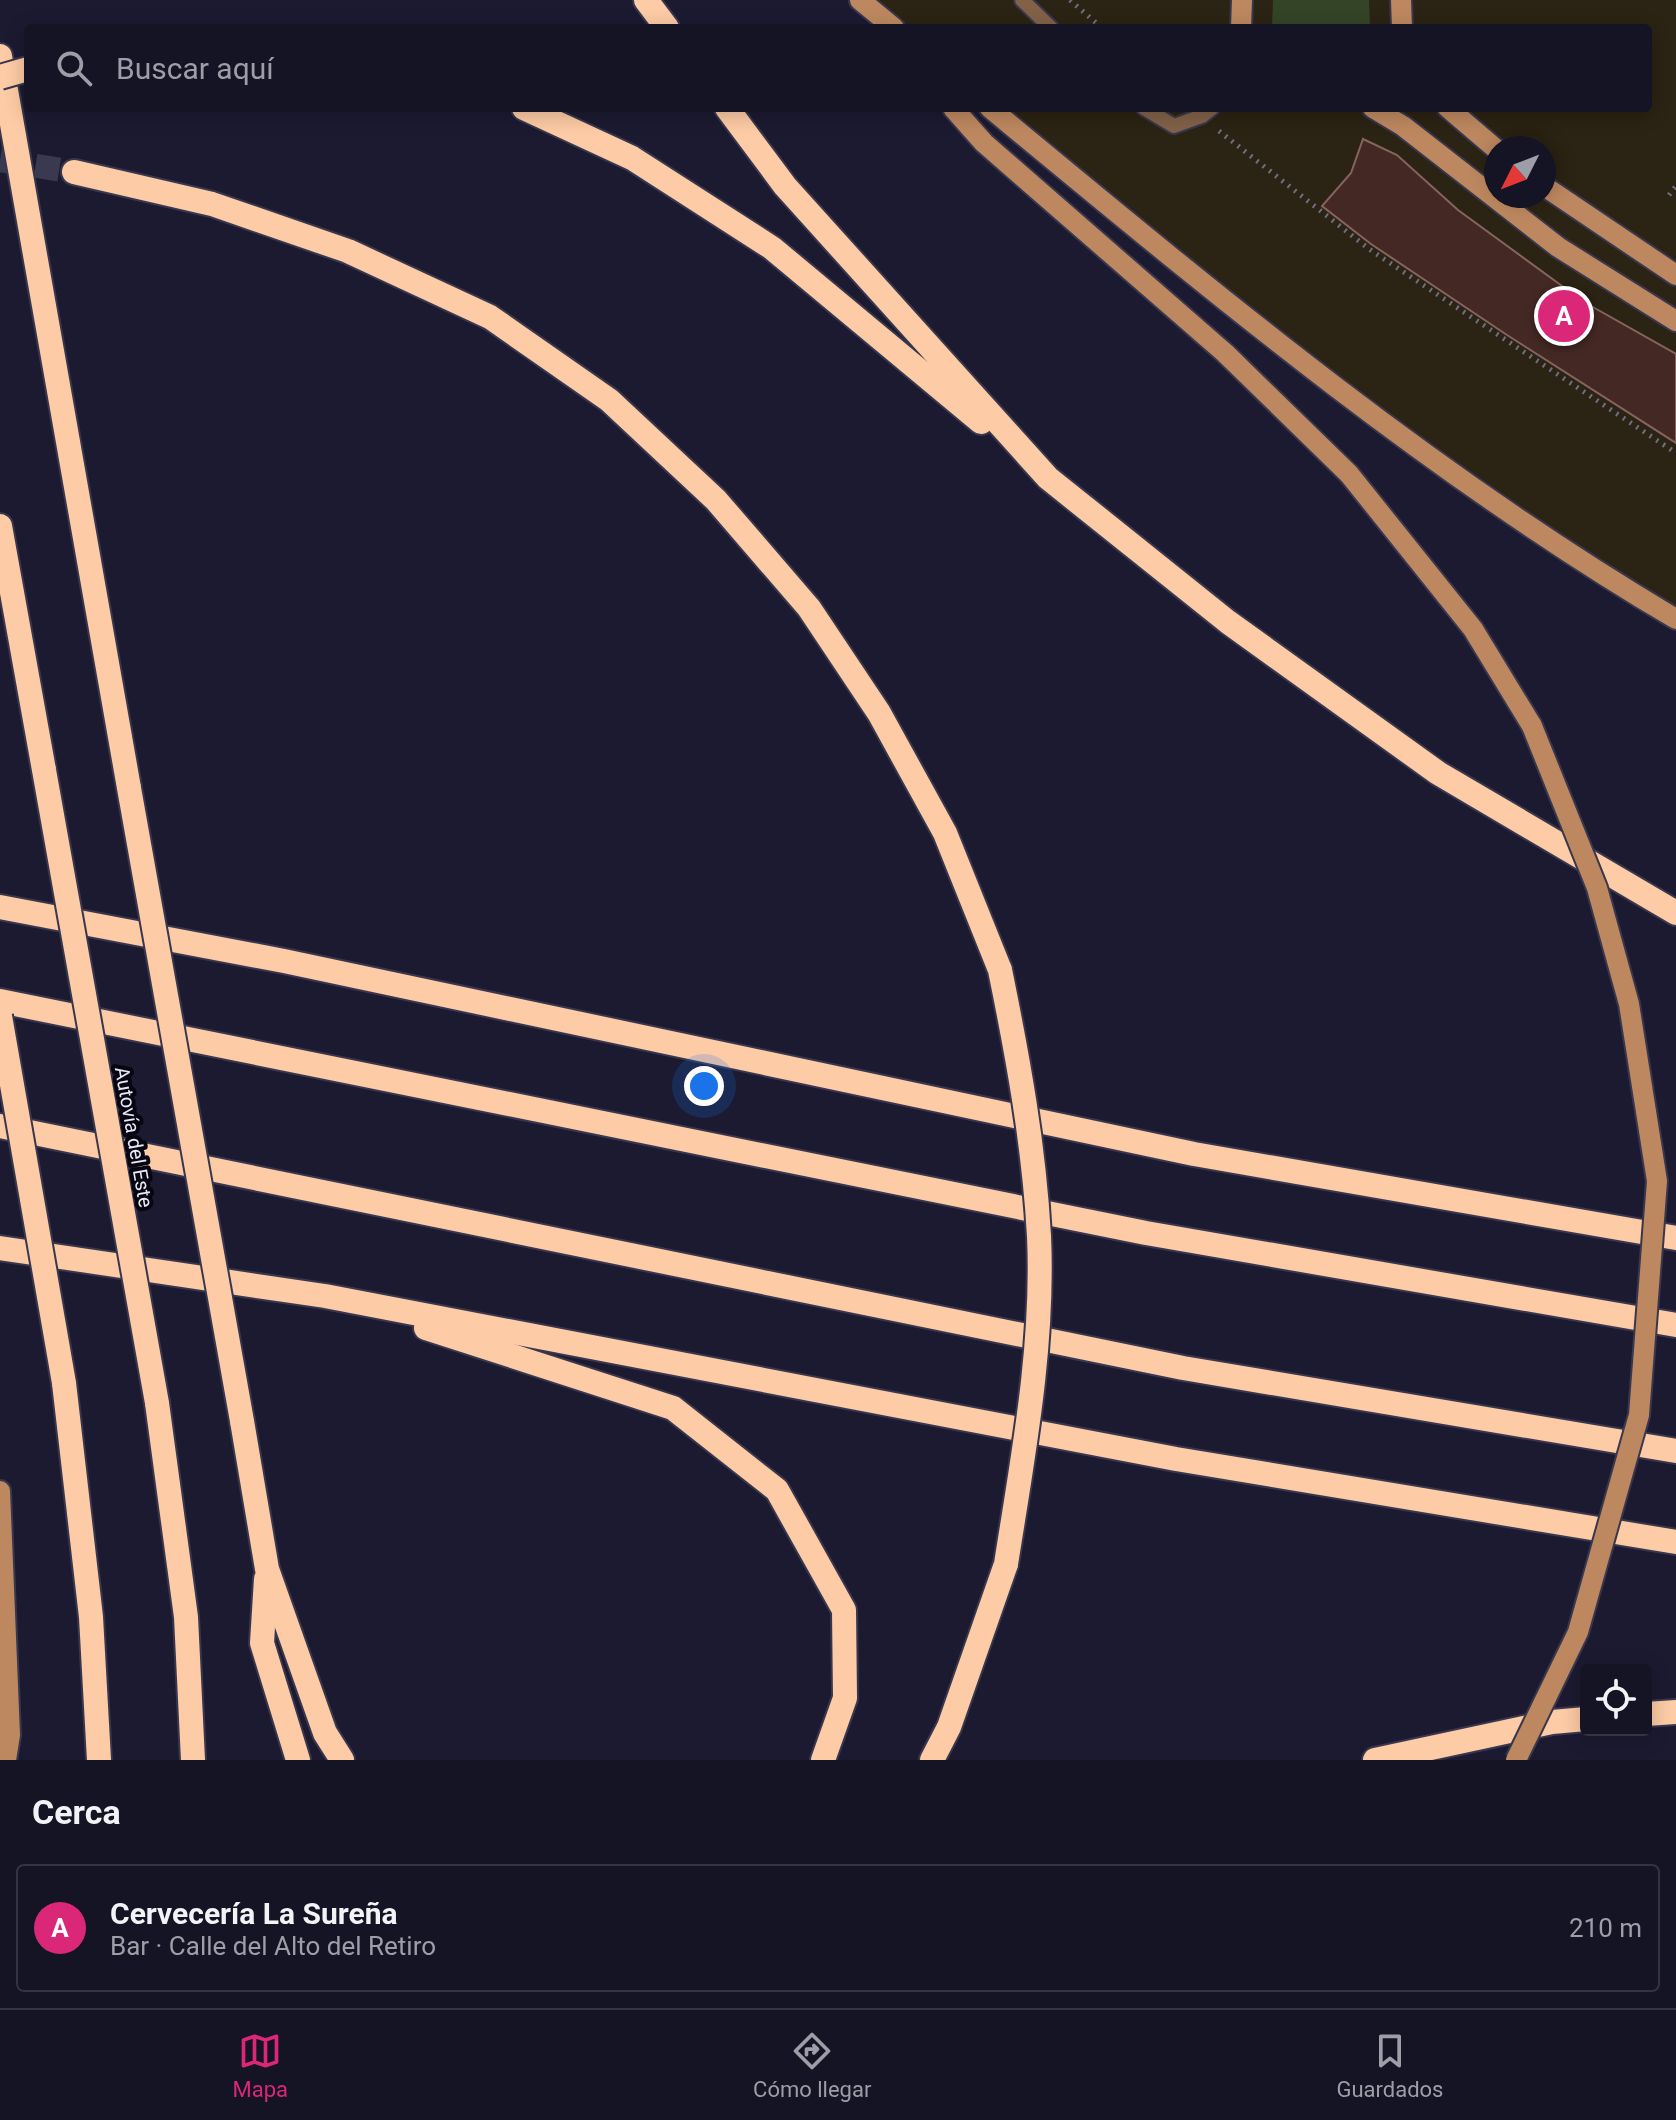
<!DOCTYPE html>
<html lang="es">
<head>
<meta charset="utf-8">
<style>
	:root { --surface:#141425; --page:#212132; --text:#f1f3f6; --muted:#9d9ea7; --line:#333342; --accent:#db2777 }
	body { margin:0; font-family:Roboto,sans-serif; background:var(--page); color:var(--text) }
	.controls { position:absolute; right:24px; bottom:24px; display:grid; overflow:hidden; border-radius:8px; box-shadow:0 4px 20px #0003 }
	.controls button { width:72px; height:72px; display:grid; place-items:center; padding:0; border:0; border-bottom:2px solid var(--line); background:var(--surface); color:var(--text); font:40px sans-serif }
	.compass { position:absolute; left:1484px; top:136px; width:72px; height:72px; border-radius:50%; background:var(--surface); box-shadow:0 4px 20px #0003; rotate:228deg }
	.you { position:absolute; left:704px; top:1086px; width:28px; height:28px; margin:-20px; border:6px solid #fff; border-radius:50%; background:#1a73e8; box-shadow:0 0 0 12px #1a73e833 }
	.badge { display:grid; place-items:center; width:52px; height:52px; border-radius:50%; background:var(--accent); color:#fff; font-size:26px; font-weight:700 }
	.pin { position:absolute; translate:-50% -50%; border:4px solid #fff; box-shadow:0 2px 8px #0006 }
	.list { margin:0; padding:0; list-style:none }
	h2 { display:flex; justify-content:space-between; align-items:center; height:104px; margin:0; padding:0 32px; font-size:34px }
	h2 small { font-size:26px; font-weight:400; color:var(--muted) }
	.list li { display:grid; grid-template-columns:52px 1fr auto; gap:24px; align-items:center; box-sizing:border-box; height:128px; margin:0 16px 16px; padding:0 16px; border:2px solid var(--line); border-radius:8px }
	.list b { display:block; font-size:30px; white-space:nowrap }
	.list p { margin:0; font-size:26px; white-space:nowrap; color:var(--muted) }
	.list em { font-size:26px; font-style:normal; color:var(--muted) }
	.icon { flex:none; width:44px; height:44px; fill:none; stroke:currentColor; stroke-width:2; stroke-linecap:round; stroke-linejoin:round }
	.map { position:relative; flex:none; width:1676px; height:1760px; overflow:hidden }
	.search { position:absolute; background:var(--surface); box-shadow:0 4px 20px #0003; left:24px; right:24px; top:24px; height:88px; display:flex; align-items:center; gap:20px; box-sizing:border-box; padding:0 28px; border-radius:8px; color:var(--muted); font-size:30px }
	.sheet { height:248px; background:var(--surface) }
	nav { display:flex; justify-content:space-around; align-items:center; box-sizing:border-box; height:112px; border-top:2px solid var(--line); background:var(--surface); font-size:22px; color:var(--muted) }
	nav a { display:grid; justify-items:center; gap:4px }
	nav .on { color:var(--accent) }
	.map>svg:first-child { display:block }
	.commercial { fill:#2b2313; fill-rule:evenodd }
	.green { fill:#344426 }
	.building { fill:#442824; stroke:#856460; stroke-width:2 }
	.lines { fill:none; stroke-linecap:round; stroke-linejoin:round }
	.highway-tunnel { stroke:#3a394f; stroke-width:24; stroke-dasharray:24 12; stroke-linecap:butt }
	.lane-casing { stroke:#38374d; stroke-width:18 }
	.secondary-casing { stroke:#38374d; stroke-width:24 }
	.highway-casing { stroke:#38374d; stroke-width:28 }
	.path { stroke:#6f6e83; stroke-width:5; stroke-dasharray:2 6; stroke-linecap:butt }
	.lane { stroke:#826148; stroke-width:14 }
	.secondary { stroke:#bd885f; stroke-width:20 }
	.highway { stroke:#fdcba5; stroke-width:24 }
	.secondary-bridge-casing { stroke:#38374d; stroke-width:24; stroke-linecap:butt }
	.highway-bridge-casing { stroke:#38374d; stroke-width:28; stroke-linecap:butt }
	.secondary-bridge { stroke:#bd885f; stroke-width:20 }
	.highway-bridge { stroke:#fdcba5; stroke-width:24 }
	.labels { text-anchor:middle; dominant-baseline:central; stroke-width:8; stroke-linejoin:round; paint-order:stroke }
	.street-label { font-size:20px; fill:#e7e8f8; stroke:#070610 }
</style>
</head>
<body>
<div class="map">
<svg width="1676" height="1760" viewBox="0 0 1676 1760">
	<rect width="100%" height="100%" fill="#1b1a31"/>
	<path class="commercial" d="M860,0H1676V619L1428,458L990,108H1648V28H894ZM1496,148H1544V196H1496Z"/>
	<polygon class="green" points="1273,0 1369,0 1370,28 1272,28"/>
	<polygon class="building" points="1363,139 1397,155 1458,210 1584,302 1676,354 1676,443 1507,335 1371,244 1322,206 1351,173"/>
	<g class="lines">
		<polyline class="highway-tunnel" points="0,160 74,172"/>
		<g class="lane-casing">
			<g id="lane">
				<polyline points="1022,0 1051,28"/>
				<polyline points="1144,108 1174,126 1202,116 1212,108"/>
			</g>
		</g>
		<g class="secondary-casing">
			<g id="secondary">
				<polyline points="860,0 894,28"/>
				<polyline points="1401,0 1402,28"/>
				<polyline points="1241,28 1242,0"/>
				<polyline points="953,108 984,143 1225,353 1349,474 1473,629 1532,726"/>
				<path d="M990,108C1210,290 1430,474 1676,619"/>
				<polyline points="1373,108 1403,126 1558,247 1676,321"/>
				<polyline points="1448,108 1496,149"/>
				<polyline points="1544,186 1676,275"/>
				<polyline points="0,1491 10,1735 6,1760"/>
			</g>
		</g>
		<g class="highway-casing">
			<g id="highway">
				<polyline points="646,0 667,28"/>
				<polyline points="0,56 129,788"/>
				<polyline points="524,108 632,158 772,248 981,422"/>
				<polyline points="727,108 785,186 1048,478 1228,622 1438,773 1676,913"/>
				<polyline points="74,172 212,204 348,251 490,317 609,400 716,500 809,608 879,713 945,833 1000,970"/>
				<polyline points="0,526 44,770"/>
				<polyline points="0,907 284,961 1194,1154 1676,1238"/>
				<polyline points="0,1001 1146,1233 1676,1325"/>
				<polyline points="0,1126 1183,1368 1676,1451"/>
				<polyline points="0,1248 325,1296 1176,1459 1676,1542"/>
				<polyline points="426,1328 673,1408 777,1490 844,1610 845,1698 823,1760"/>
				<polyline points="64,1383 91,1617 99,1760"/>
				<polyline points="157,1403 186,1617 193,1760"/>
				<polyline points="242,1421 267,1569 325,1733 342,1760"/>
				<polyline points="266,1579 262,1643 298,1760"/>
				<polyline points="1646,1714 1676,1712"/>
				<polyline points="932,1760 949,1727 1006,1564"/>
				<polyline points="1375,1760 1552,1722 1586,1719"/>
			</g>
		</g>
		<g class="path">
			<polyline points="1070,0 1102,28"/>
			<polyline points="1219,131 1369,249 1676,453"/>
			<polyline points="1669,195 1676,186"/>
		</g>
		<use href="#lane" class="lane"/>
		<use href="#secondary" class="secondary"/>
		<use href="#highway" class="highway"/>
		<g class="secondary-bridge-casing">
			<polyline id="secondary-bridge" points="1516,1760 1578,1632 1639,1415 1657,1181 1629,1004 1597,888 1532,726"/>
		</g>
		<g class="highway-bridge-casing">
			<g id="highway-bridge">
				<polyline points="0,77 28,69"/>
				<polyline points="44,770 157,1403"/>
				<polyline points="129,788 242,1421"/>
				<path d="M1000,970C1018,1058 1034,1145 1039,1236C1044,1346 1023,1456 1006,1564"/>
				<polyline points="0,1016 64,1383"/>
			</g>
		</g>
		<use href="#secondary-bridge" class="secondary-bridge"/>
		<use href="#highway-bridge" class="highway-bridge"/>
	</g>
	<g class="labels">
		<g class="street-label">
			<text transform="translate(134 1137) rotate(80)">Autovía del Este</text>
		</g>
	</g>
</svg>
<div class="controls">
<button><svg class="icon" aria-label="locate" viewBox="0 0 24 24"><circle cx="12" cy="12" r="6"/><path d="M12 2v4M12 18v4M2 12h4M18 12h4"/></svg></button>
</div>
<svg class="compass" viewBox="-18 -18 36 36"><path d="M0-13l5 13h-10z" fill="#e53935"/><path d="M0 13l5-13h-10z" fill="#9d9ea7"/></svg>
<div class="you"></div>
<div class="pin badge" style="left:1564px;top:316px">A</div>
<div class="search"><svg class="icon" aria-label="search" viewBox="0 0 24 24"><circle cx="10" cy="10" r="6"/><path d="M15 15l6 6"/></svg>Buscar aquí</div>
</div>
<section class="sheet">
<h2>Cerca<small></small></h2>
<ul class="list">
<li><span class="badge">A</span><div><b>Cervecería La Sureña</b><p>Bar · Calle del Alto del Retiro</p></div><em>210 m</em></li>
</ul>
</section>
<nav>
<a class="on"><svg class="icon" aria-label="map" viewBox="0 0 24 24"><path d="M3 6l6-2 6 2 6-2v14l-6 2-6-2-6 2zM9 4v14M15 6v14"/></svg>Mapa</a>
<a><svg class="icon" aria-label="directions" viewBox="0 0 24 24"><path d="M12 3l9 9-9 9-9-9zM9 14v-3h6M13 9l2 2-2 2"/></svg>Cómo llegar</a>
<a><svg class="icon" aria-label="saved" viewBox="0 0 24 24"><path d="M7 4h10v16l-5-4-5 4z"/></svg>Guardados</a>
</nav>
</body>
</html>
